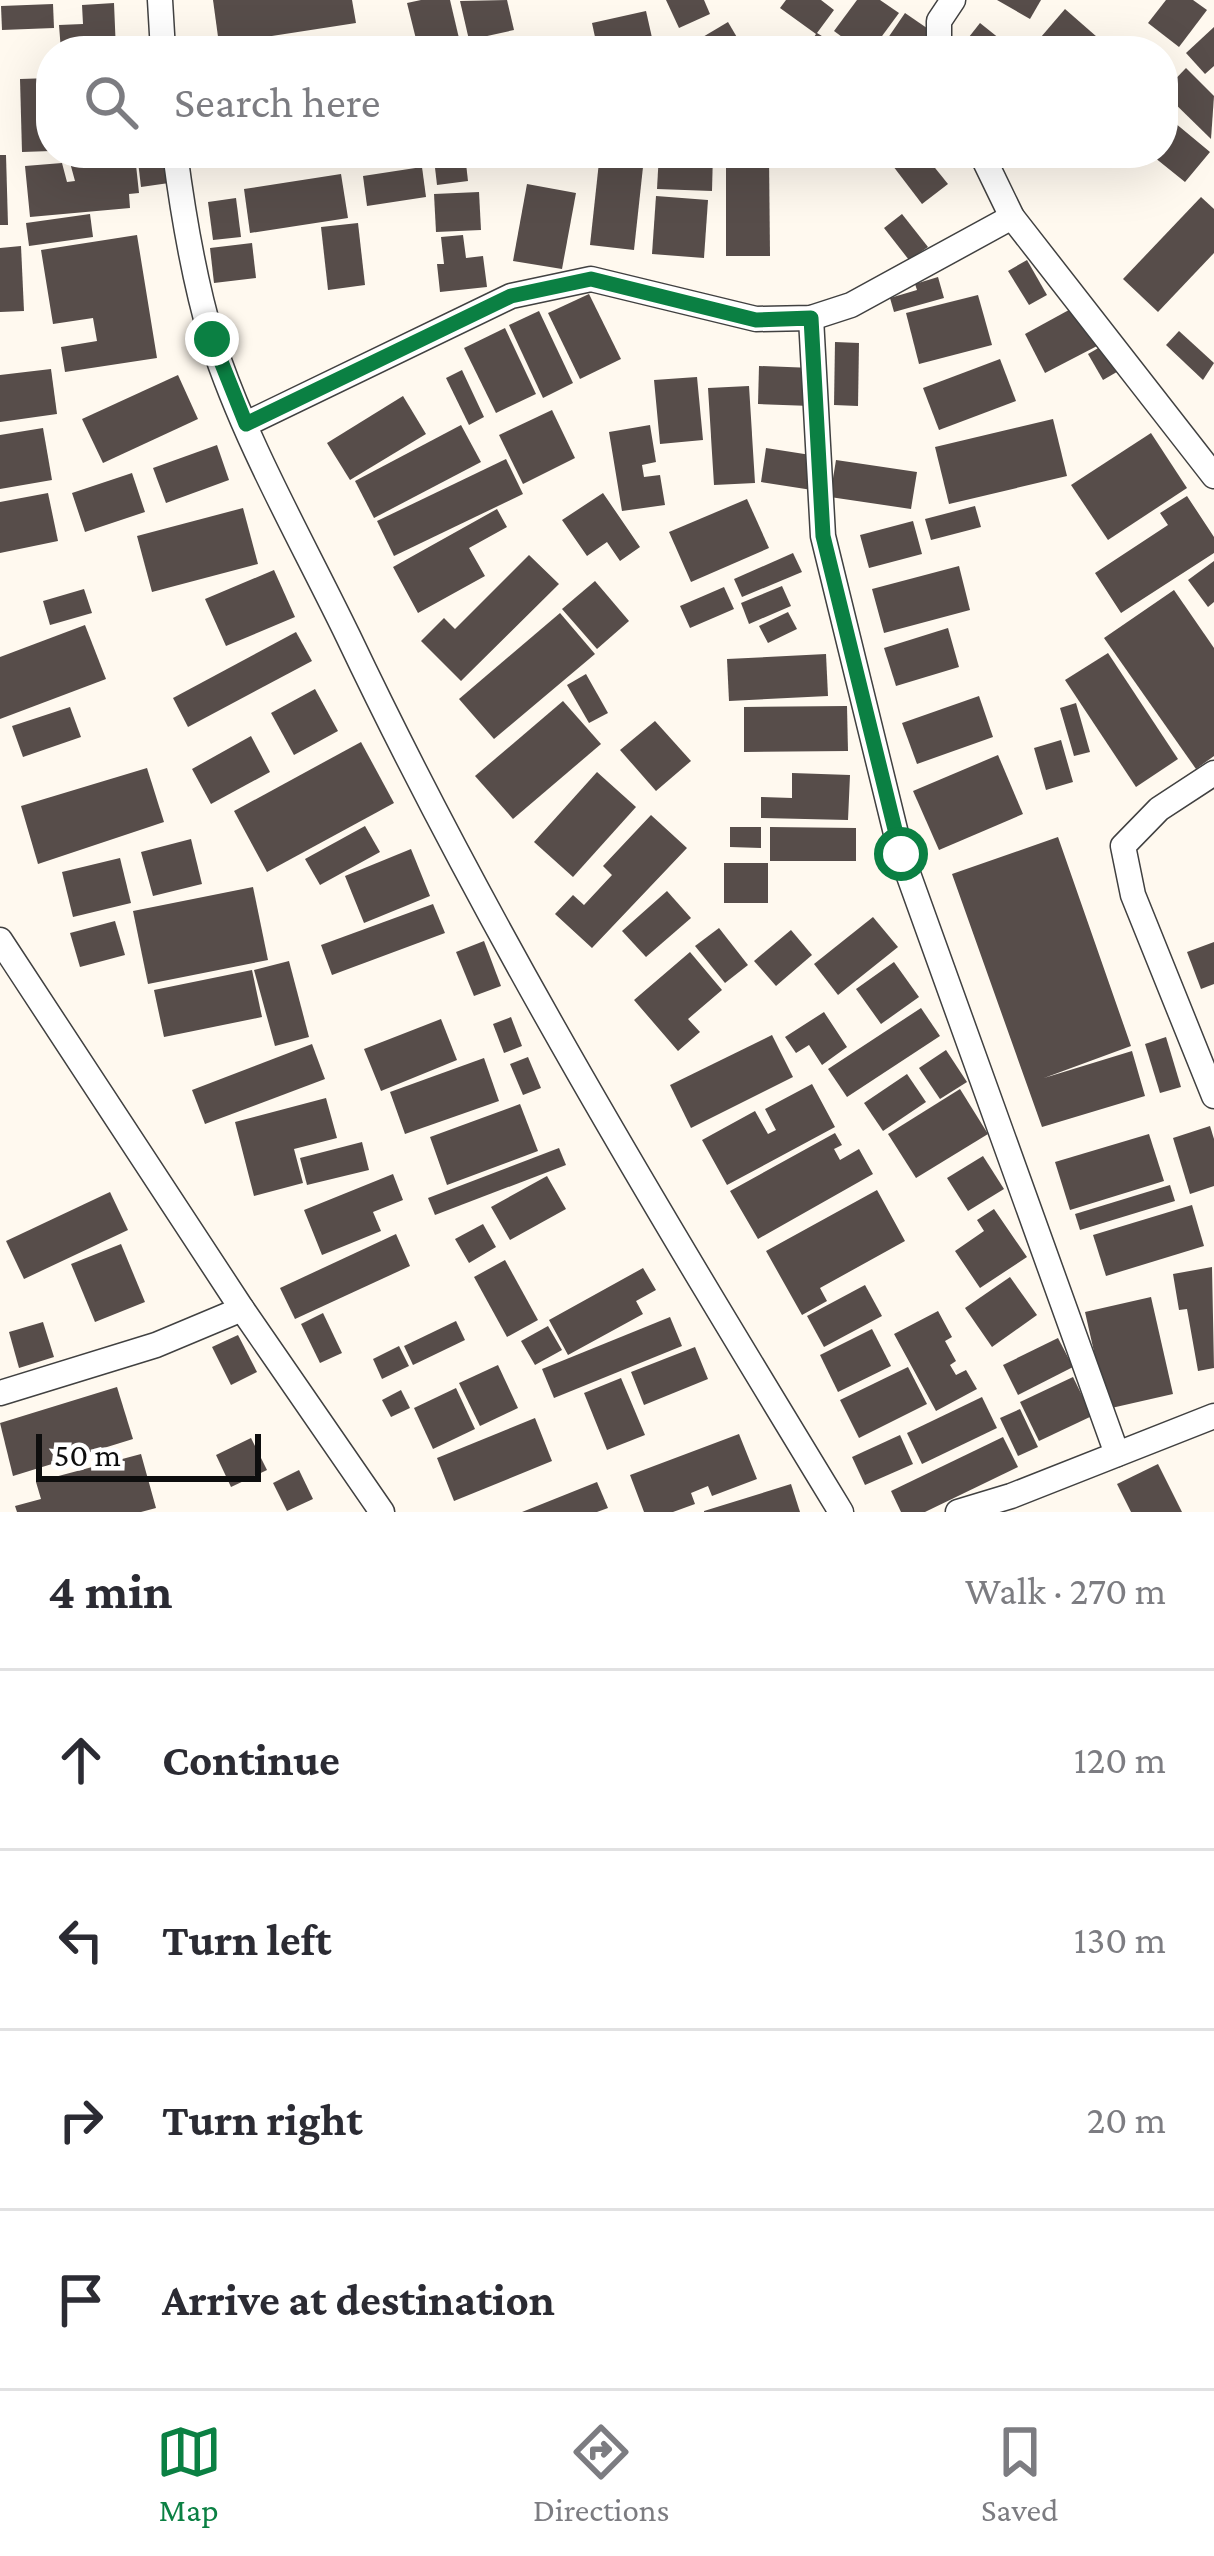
<!DOCTYPE html>
<html lang="en">
<head>
<meta charset="utf-8">
<style>
	:root { --surface:#fff; --page:#f2f2f3; --text:#2b2b33; --muted:#7c7c81; --line:#e1e1e2; --accent:#0b8043 }
	body { margin:0; font-family:"Crimson Pro",serif; background:var(--page); color:var(--text) }
	.scale { position:absolute; left:36px; bottom:30px; width:225px; box-sizing:border-box; padding-left:12px; border:6px solid #0e0e0e; border-top:0; font-size:33px; line-height:42px; white-space:nowrap; color:#0e0e0e; -webkit-text-stroke:9px #fff; paint-order:stroke }
	.stop { position:absolute; width:36px; height:36px; margin:-27px; border:9px solid #0b8043; border-radius:50%; background:#fff }
	.stop.end { background:#0b8043; border-color:#fff; box-shadow:0 3px 12px #0008 }
	.list { margin:0; padding:0; list-style:none }
	h2 { display:flex; justify-content:space-between; align-items:center; height:156px; margin:0; padding:0 48px; font-size:51px }
	h2 small { font-size:39px; font-weight:400; color:var(--muted) }
	.list li { display:grid; grid-template-columns:78px 1fr auto; gap:36px; align-items:center; box-sizing:border-box; height:180px; padding:0 48px; border-top:3px solid var(--line) }
	.list b { display:block; font-size:45px; white-space:nowrap }
	.list em { font-size:39px; font-style:normal; color:var(--muted) }
	.icon { flex:none; width:66px; height:66px; fill:none; stroke:currentColor; stroke-width:2; stroke-linecap:round; stroke-linejoin:round }
	.map { position:relative; flex:none; width:1214px; height:1512px; overflow:hidden }
	.search { position:absolute; background:var(--surface); box-shadow:0 12px 48px #0002; left:36px; right:36px; top:36px; height:132px; display:flex; align-items:center; gap:30px; box-sizing:border-box; padding:0 42px; border-radius:48px; color:var(--muted); font-size:45px }
	.sheet { height:876px; background:var(--surface) }
	nav { display:flex; justify-content:space-around; align-items:center; box-sizing:border-box; height:168px; border-top:3px solid var(--line); background:var(--surface); font-size:33px; color:var(--muted) }
	nav a { display:grid; justify-items:center; gap:6px }
	nav .on { color:var(--accent) }
	.map>svg:first-child { display:block }
	.building { fill:#574d4a }
	.lines { fill:none; stroke-linecap:round; stroke-linejoin:round }
	.street-casing { stroke:#414141; stroke-width:27 }
	.street { stroke:#fff; stroke-width:24 }
	.route { stroke:#0b8043; stroke-width:15 }
</style>
</head>
<body>
<div class="map">
<svg width="1214" height="1512" viewBox="0 0 1214 1512">
	<rect width="100%" height="100%" fill="#fff9ef"/>
	<g class="building">
		<polygon points="213,0 352,0 356,23 219,44"/>
		<polygon points="421,0 450,0 462,51 419,51 407,3"/>
		<polygon points="507,0 514,30 469,40 460,1"/>
		<polygon points="666,0 704,0 710,14 679,28"/>
		<polygon points="786,0 821,0 834,10 817,33 846,51 805,51 816,34 780,8"/>
		<polygon points="857,0 880,0 899,13 871,51 861,51 834,31"/>
		<polygon points="997,0 1041,0 1030,19"/>
		<polygon points="1166,0 1193,0 1207,10 1179,47 1148,23"/>
		<polygon points="114,3 116,51 61,51 59,25 83,24 82,5"/>
		<polygon points="53,4 54,28 2,30 1,6"/>
		<polygon points="1065,9 1113,51 1058,51 1041,37"/>
		<polygon points="646,11 655,51 598,51 592,23"/>
		<polygon points="905,13 937,35 926,51 879,51"/>
		<polygon points="728,22 745,51 688,51 686,47"/>
		<polygon points="980,23 1015,51 958,51"/>
		<polygon points="1214,27 1214,66 1205,74 1186,53"/>
		<polygon points="348,37 350,51 274,51 274,48"/>
		<polygon points="1186,68 1214,96 1211,139 1163,92"/>
		<polygon points="51,78 51,151 22,152 20,79"/>
		<polygon points="1163,113 1210,152 1185,182 1149,153 1163,153"/>
		<polygon points="137,153 165,153 169,183 141,187"/>
		<polygon points="367,153 427,153 427,155 370,168"/>
		<polygon points="659,153 713,153 712,191 657,189"/>
		<polygon points="910,153 923,153 948,184 922,204 893,166"/>
		<polygon points="125,154 126,166 136,165 139,193 129,194 130,208 30,217 25,166 62,163 67,182 75,181 69,159"/>
		<polygon points="0,155 6,155 8,225 0,225"/>
		<polygon points="465,155 468,181 437,185 434,159"/>
		<polygon points="726,155 769,155 770,256 726,256"/>
		<polygon points="599,162 643,167 634,250 590,245"/>
		<polygon points="422,167 426,197 367,206 363,176"/>
		<polygon points="341,174 348,218 250,233 244,189"/>
		<polygon points="527,184 576,193 562,269 513,261"/>
		<polygon points="479,192 481,230 436,232 434,194"/>
		<polygon points="656,196 708,200 704,258 652,254"/>
		<polygon points="1201,197 1214,209 1214,253 1158,312 1123,279"/>
		<polygon points="236,198 241,237 213,240 208,202"/>
		<polygon points="90,214 93,237 29,246 26,223"/>
		<polygon points="902,214 928,247 909,260 884,228"/>
		<polygon points="358,223 365,285 328,290 321,227"/>
		<polygon points="137,235 157,358 65,372 61,347 97,341 93,318 53,324 41,250"/>
		<polygon points="463,235 466,258 483,256 487,287 440,292 437,264 444,264 441,237"/>
		<polygon points="252,243 256,278 214,283 210,248"/>
		<polygon points="21,246 24,311 0,312 0,248"/>
		<polygon points="1027,260 1047,295 1029,305 1008,271"/>
		<polygon points="938,277 944,298 894,312 890,298 917,290 915,284"/>
		<polygon points="589,294 621,359 580,379 548,313"/>
		<polygon points="978,295 992,345 919,364 906,313"/>
		<polygon points="1078,305 1099,345 1045,373 1025,334"/>
		<polygon points="539,311 573,383 543,398 509,325"/>
		<polygon points="505,328 536,394 496,413 464,348"/>
		<polygon points="1179,331 1214,363 1203,380 1166,345"/>
		<polygon points="835,342 859,343 858,406 834,405"/>
		<polygon points="1107,343 1122,369 1103,380 1088,354"/>
		<polygon points="1000,359 1016,401 939,430 923,388"/>
		<polygon points="759,366 813,368 811,406 758,404"/>
		<polygon points="51,369 57,414 0,422 0,375"/>
		<polygon points="462,370 484,417 469,425 446,378"/>
		<polygon points="178,375 198,419 103,463 82,419"/>
		<polygon points="697,377 703,440 660,444 654,380"/>
		<polygon points="749,386 755,483 714,485 708,388"/>
		<polygon points="403,396 426,434 350,480 327,443"/>
		<polygon points="552,410 575,458 523,484 499,435"/>
		<polygon points="1053,419 1067,476 949,504 935,447"/>
		<polygon points="461,425 481,462 374,518 355,481"/>
		<polygon points="650,425 656,462 642,465 644,477 660,475 665,505 622,511 609,432"/>
		<polygon points="43,428 52,480 0,489 0,435"/>
		<polygon points="1151,433 1187,488 1108,540 1071,485"/>
		<polygon points="217,445 229,480 166,503 153,468"/>
		<polygon points="766,448 817,456 812,490 761,482"/>
		<polygon points="506,459 523,494 394,556 377,521"/>
		<polygon points="836,460 917,472 911,509 830,497"/>
		<polygon points="132,473 145,512 85,532 72,493"/>
		<polygon points="48,493 58,541 0,553 0,502"/>
		<polygon points="603,493 640,547 620,561 607,542 587,556 562,520"/>
		<polygon points="1187,496 1214,537 1214,553 1121,613 1095,573 1168,525 1160,513"/>
		<polygon points="747,499 769,548 691,582 669,532"/>
		<polygon points="975,506 981,527 931,540 925,519"/>
		<polygon points="243,508 258,564 152,592 137,536"/>
		<polygon points="497,509 507,527 469,548 485,576 418,613 393,567"/>
		<polygon points="913,521 922,554 869,568 860,535"/>
		<polygon points="793,553 802,572 742,597 734,579"/>
		<polygon points="529,555 559,584 461,681 421,641 444,618 455,629"/>
		<polygon points="1214,561 1214,602 1208,607 1188,580"/>
		<polygon points="959,566 970,610 884,633 872,589"/>
		<polygon points="274,570 295,617 226,646 205,599"/>
		<polygon points="595,581 629,621 597,649 562,609"/>
		<polygon points="782,586 791,606 749,624 741,603"/>
		<polygon points="724,587 734,609 690,628 680,606"/>
		<polygon points="84,589 92,613 50,625 43,601"/>
		<polygon points="1174,590 1214,648 1214,756 1196,769 1104,638"/>
		<polygon points="788,612 797,629 768,643 759,626"/>
		<polygon points="560,613 595,654 494,739 459,699"/>
		<polygon points="85,625 106,679 0,719 0,657"/>
		<polygon points="948,628 959,667 896,686 884,648"/>
		<polygon points="296,632 312,661 188,727 173,698"/>
		<polygon points="1108,653 1178,759 1136,787 1065,680"/>
		<polygon points="826,654 828,696 729,701 727,659"/>
		<polygon points="586,674 608,713 589,723 567,685"/>
		<polygon points="315,689 338,731 294,755 271,713"/>
		<polygon points="979,696 993,737 917,764 902,723"/>
		<polygon points="563,701 601,744 513,819 475,776"/>
		<polygon points="1076,703 1090,752 1074,756 1060,708"/>
		<polygon points="847,706 848,751 744,752 744,707"/>
		<polygon points="70,707 81,737 23,757 12,726"/>
		<polygon points="655,721 691,761 656,791 620,750"/>
		<polygon points="251,736 270,772 211,804 192,769"/>
		<polygon points="1061,740 1073,782 1046,790 1034,748"/>
		<polygon points="361,742 394,803 267,872 234,811"/>
		<polygon points="998,755 1023,814 939,850 913,791"/>
		<polygon points="147,768 164,822 38,864 21,806"/>
		<polygon points="597,772 636,807 573,877 534,842"/>
		<polygon points="792,773 850,775 848,820 761,818 761,797 792,798"/>
		<polygon points="651,815 687,848 592,948 555,914 573,895 584,905 612,875 603,866"/>
		<polygon points="365,826 380,852 320,885 305,859"/>
		<polygon points="730,827 761,827 761,848 730,847"/>
		<polygon points="770,827 856,828 856,861 770,861"/>
		<polygon points="1058,837 1131,1046 1044,1078 1132,1051 1145,1096 1042,1127 952,874"/>
		<polygon points="191,839 202,884 153,896 141,852"/>
		<polygon points="411,849 430,896 364,923 345,876"/>
		<polygon points="120,858 131,903 73,917 62,872"/>
		<rect x="724" y="863" width="44" height="40"/>
		<polygon points="253,887 268,960 148,984 133,911"/>
		<polygon points="667,891 691,918 646,957 622,931"/>
		<polygon points="433,904 445,933 332,975 321,945"/>
		<polygon points="873,917 898,947 838,995 814,964"/>
		<polygon points="115,921 125,955 80,967 70,933"/>
		<polygon points="719,928 748,965 725,983 695,946"/>
		<polygon points="791,930 812,955 776,986 754,961"/>
		<polygon points="484,941 501,986 474,996 456,952"/>
		<polygon points="1214,942 1214,984 1201,989 1187,952"/>
		<polygon points="690,952 722,990 688,1019 700,1032 678,1051 634,1000"/>
		<polygon points="289,961 309,1037 275,1046 254,970"/>
		<polygon points="894,962 919,997 881,1024 856,989"/>
		<polygon points="252,970 262,1017 164,1037 154,990"/>
		<polygon points="921,1008 940,1036 847,1097 828,1069"/>
		<polygon points="824,1012 847,1047 822,1065 809,1045 796,1053 785,1037"/>
		<polygon points="511,1017 522,1046 504,1053 493,1024"/>
		<polygon points="441,1019 457,1060 381,1091 364,1049"/>
		<polygon points="772,1035 793,1077 691,1128 670,1085"/>
		<polygon points="1166,1037 1181,1087 1160,1093 1145,1044"/>
		<polygon points="312,1044 325,1079 205,1124 192,1090"/>
		<polygon points="946,1050 967,1082 940,1099 919,1068"/>
		<polygon points="528,1057 541,1088 523,1095 510,1064"/>
		<polygon points="484,1058 499,1101 405,1134 390,1092"/>
		<polygon points="907,1074 926,1102 883,1131 864,1103"/>
		<polygon points="812,1084 835,1127 727,1185 702,1140 755,1111 768,1134 776,1130 765,1109"/>
		<polygon points="960,1089 988,1134 916,1178 888,1134"/>
		<polygon points="326,1098 337,1138 294,1149 303,1183 254,1196 235,1122"/>
		<polygon points="520,1104 538,1151 447,1185 430,1137"/>
		<polygon points="1210,1126 1214,1139 1214,1186 1190,1194 1173,1138"/>
		<polygon points="835,1133 842,1145 834,1149 840,1160 859,1149 873,1174 758,1239 730,1191"/>
		<polygon points="1149,1134 1164,1181 1070,1210 1055,1162"/>
		<polygon points="362,1142 369,1170 307,1185 300,1158"/>
		<polygon points="559,1148 566,1165 435,1215 428,1198"/>
		<polygon points="983,1156 1004,1189 968,1211 947,1178"/>
		<polygon points="393,1174 403,1200 373,1212 381,1231 322,1255 304,1210"/>
		<polygon points="547,1176 566,1209 510,1240 491,1207"/>
		<polygon points="1170,1185 1175,1201 1080,1230 1075,1214"/>
		<polygon points="877,1190 905,1241 820,1288 827,1301 802,1315 766,1251"/>
		<polygon points="110,1192 128,1230 24,1279 6,1241"/>
		<polygon points="1192,1205 1204,1246 1106,1276 1093,1235"/>
		<polygon points="994,1209 1027,1257 980,1288 955,1251 984,1231 977,1220"/>
		<polygon points="483,1224 496,1247 469,1263 455,1239"/>
		<polygon points="396,1234 410,1266 295,1319 280,1288"/>
		<polygon points="121,1244 145,1302 95,1322 71,1264"/>
		<polygon points="505,1260 538,1320 507,1337 474,1277"/>
		<polygon points="1212,1267 1214,1368 1198,1371 1187,1309 1179,1310 1173,1274"/>
		<polygon points="643,1268 656,1290 636,1301 643,1314 568,1355 549,1320"/>
		<polygon points="1010,1277 1037,1315 992,1347 965,1308"/>
		<polygon points="865,1285 882,1316 824,1347 807,1316"/>
		<polygon points="1151,1297 1173,1394 1107,1409 1085,1312"/>
		<polygon points="938,1311 952,1337 945,1341 956,1361 950,1365 956,1375 966,1370 977,1389 936,1411 894,1334"/>
		<polygon points="323,1313 342,1353 320,1363 301,1324"/>
		<polygon points="670,1317 682,1346 554,1398 542,1369"/>
		<polygon points="456,1321 465,1340 413,1365 404,1346"/>
		<polygon points="43,1322 54,1357 19,1368 9,1332"/>
		<polygon points="548,1326 562,1350 535,1365 521,1341"/>
		<polygon points="872,1329 891,1366 838,1392 820,1355"/>
		<polygon points="238,1335 257,1372 231,1385 212,1347"/>
		<polygon points="1058,1338 1073,1367 1018,1395 1003,1365"/>
		<polygon points="399,1346 409,1366 382,1379 373,1359"/>
		<polygon points="695,1347 708,1379 644,1405 631,1372"/>
		<polygon points="498,1365 518,1408 480,1426 459,1383"/>
		<polygon points="908,1367 927,1404 859,1438 840,1400"/>
		<polygon points="1073,1377 1092,1416 1039,1441 1020,1402"/>
		<polygon points="621,1378 645,1435 607,1450 584,1393"/>
		<polygon points="117,1387 133,1439 13,1476 0,1423"/>
		<polygon points="456,1388 475,1429 433,1449 414,1408"/>
		<polygon points="401,1390 410,1408 391,1417 382,1400"/>
		<polygon points="982,1397 997,1428 922,1464 907,1433"/>
		<polygon points="1020,1409 1038,1447 1018,1456 1000,1418"/>
		<polygon points="535,1418 552,1461 454,1501 437,1458"/>
		<polygon points="739,1434 757,1479 712,1496 708,1486 691,1493 695,1504 673,1512 644,1512 630,1475"/>
		<polygon points="900,1435 913,1464 865,1485 852,1457"/>
		<polygon points="1003,1437 1018,1467 925,1512 901,1512 891,1491"/>
		<polygon points="251,1438 267,1470 231,1487 216,1455"/>
		<polygon points="141,1454 156,1508 141,1512 17,1512 15,1506 41,1499 36,1482"/>
		<polygon points="1158,1464 1182,1512 1131,1512 1117,1484"/>
		<polygon points="299,1470 313,1499 287,1511 273,1483"/>
		<polygon points="597,1482 608,1508 597,1512 522,1512"/>
		<polygon points="791,1484 800,1512 704,1512 704,1511"/>
	</g>
	<g class="lines">
		<g class="street-casing">
			<g id="street">
				<polyline points="160,0 163,51"/>
				<polyline points="939,51 939,21 953,0"/>
				<path d="M175,153C183,214 194,280 212,340C245,442 301,539 348,636C492,939 667,1226 841,1512"/>
				<polyline points="981,153 1012,217 1214,476"/>
				<polyline points="811,318 823,536 901,854 1117,1454"/>
				<polyline points="246,424 511,296 591,279 756,319 811,318 851,305 1012,217"/>
				<polyline points="1214,773 1159,809 1123,846 1133,895 1214,1096"/>
				<polyline points="0,940 242,1309 382,1512"/>
				<polyline points="0,1393 156,1345 242,1309"/>
				<polyline points="958,1512 1011,1496 1214,1416"/>
			</g>
		</g>
		<use href="#street" class="street"/>
	</g>
	<g class="lines">
		<polyline class="route" points="212,339 246,424 511,296 591,279 756,320 811,318 823,536 901,854"/>
	</g>
</svg>
<div class="scale">50 m</div>
<div class="stop" style="left:901px;top:854px"></div>
<div class="stop end" style="left:212px;top:339px"></div>
<div class="search"><svg class="icon" aria-label="search" viewBox="0 0 24 24"><circle cx="10" cy="10" r="6"/><path d="M15 15l6 6"/></svg>Search here</div>
</div>
<section class="sheet">
<h2>4 min<small>Walk · 270 m</small></h2>
<ul class="list">
<li><svg class="icon" aria-label="ahead" viewBox="0 0 24 24"><path d="M12 20V5M6 11l6-6 6 6"/></svg><div><b>Continue</b></div><em>120 m</em></li>
<li><svg class="icon" aria-label="left" viewBox="0 0 24 24"><path d="M17 20v-9H6M10 6l-5 5 5 5"/></svg><div><b>Turn left</b></div><em>130 m</em></li>
<li><svg class="icon" aria-label="right" viewBox="0 0 24 24"><path d="M7 20v-9h11M14 6l5 5-5 5"/></svg><div><b>Turn right</b></div><em>20 m</em></li>
<li><svg class="icon" aria-label="arrive" viewBox="0 0 24 24"><path d="M6 21V4h12l-3 4 3 4H6"/></svg><div><b>Arrive at destination</b></div></li>
</ul>
</section>
<nav>
<a class="on"><svg class="icon" aria-label="map" viewBox="0 0 24 24"><path d="M3 6l6-2 6 2 6-2v14l-6 2-6-2-6 2zM9 4v14M15 6v14"/></svg>Map</a>
<a><svg class="icon" aria-label="directions" viewBox="0 0 24 24"><path d="M12 3l9 9-9 9-9-9zM9 14v-3h6M13 9l2 2-2 2"/></svg>Directions</a>
<a><svg class="icon" aria-label="saved" viewBox="0 0 24 24"><path d="M7 4h10v16l-5-4-5 4z"/></svg>Saved</a>
</nav>
</body>
</html>
